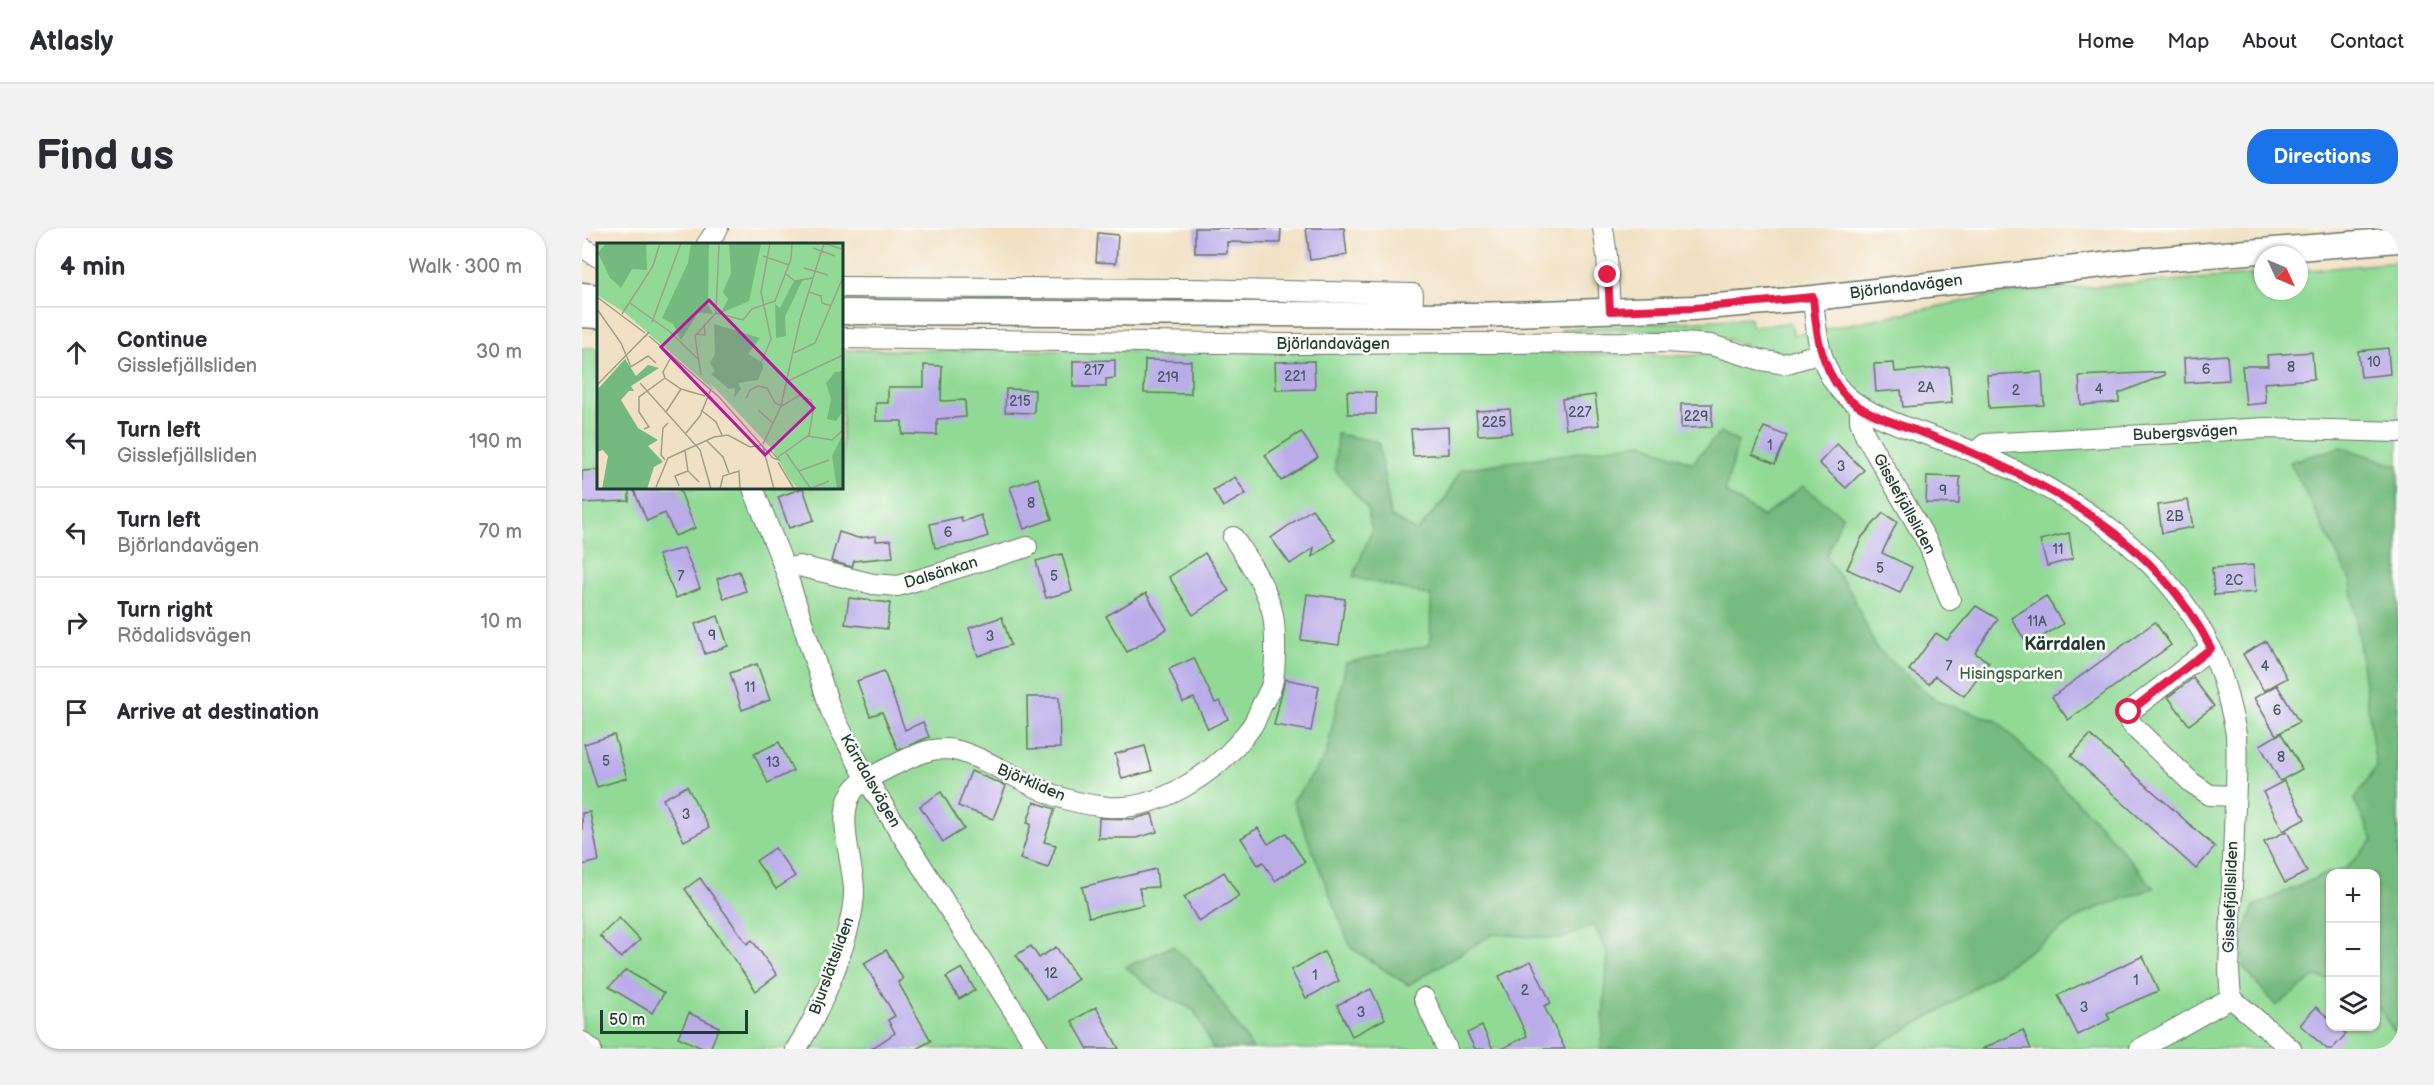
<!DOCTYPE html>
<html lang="en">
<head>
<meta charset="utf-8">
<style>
	:root { --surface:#fff; --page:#f2f2f3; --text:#2b2b33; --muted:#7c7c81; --line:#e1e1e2; --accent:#1a73e8 }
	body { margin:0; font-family:"Balsamiq Sans",sans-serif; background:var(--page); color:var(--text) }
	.controls { position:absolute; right:18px; bottom:18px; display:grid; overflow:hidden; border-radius:12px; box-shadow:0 2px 4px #0004 }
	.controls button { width:54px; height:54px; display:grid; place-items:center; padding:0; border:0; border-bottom:2px solid var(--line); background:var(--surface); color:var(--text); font:30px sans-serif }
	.compass { position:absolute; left:1672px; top:18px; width:54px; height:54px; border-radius:50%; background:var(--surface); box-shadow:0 2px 4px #0004; rotate:134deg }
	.scale { position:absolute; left:18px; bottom:15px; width:148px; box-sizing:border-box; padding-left:6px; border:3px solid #1f3d34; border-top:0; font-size:16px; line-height:21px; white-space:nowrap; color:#1f3d34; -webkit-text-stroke:4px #fdfcf7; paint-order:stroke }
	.stop { position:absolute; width:18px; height:18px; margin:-14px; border:4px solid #e11d48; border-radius:50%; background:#fff }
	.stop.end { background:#e11d48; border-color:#fff; box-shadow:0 2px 6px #0008 }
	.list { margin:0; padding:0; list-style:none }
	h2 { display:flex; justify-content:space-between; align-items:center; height:78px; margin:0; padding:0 24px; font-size:26px }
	h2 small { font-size:20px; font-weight:400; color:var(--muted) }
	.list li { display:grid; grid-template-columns:39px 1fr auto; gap:18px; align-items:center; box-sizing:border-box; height:90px; padding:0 24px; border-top:2px solid var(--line) }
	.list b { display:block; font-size:22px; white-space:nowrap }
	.list p { margin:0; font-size:20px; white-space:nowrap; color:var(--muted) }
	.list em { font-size:20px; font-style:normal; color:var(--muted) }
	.icon { flex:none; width:33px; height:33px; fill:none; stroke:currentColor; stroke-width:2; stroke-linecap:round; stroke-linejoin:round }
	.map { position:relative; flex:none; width:1816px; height:821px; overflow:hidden; border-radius:24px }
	header { display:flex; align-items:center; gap:36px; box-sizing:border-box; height:84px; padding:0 30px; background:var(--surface); border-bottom:2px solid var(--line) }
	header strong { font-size:28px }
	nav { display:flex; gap:33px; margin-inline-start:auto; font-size:21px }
	.intro { display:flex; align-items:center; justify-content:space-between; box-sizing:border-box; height:144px; padding:0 36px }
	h1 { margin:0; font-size:42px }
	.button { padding:15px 27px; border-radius:24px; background:var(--accent); color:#fff; font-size:21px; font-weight:700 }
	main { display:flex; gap:36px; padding:0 36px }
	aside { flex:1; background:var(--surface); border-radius:24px; box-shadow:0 2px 4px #0004 }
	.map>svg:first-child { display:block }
	.green { fill:#91da95; stroke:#588c64; stroke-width:1.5; fill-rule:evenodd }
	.forest { fill:#74ba7e; stroke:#4a7c59; stroke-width:1.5 }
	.building { fill:#b9ace9 }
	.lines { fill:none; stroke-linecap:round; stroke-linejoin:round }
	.minor-casing { stroke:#687666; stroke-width:22 }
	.tertiary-casing { stroke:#687666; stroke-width:27 }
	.minor { stroke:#fff; stroke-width:20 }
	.tertiary { stroke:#fff; stroke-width:24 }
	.route { stroke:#e11d48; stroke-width:8 }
	.labels { text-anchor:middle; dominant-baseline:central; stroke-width:5; stroke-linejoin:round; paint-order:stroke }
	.number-label { font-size:14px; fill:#465961 }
	.street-label { font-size:16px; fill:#1f3d34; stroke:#fdfcf7 }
	.park-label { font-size:16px; fill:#3c644c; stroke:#fdfcf7 }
	.neighbourhood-label { font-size:18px; font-weight:bold; fill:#1f3d34; stroke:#fdfcf7 }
	.inset-road { fill:none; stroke:#9d9f8a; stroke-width:1.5 }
	.view { fill:#b5179e; fill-opacity:0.15; stroke:#b5179e; stroke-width:3 }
	.inset-edge { fill:none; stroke:#1f3d34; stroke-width:3 }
</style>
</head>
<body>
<header>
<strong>Atlasly</strong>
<nav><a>Home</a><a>Map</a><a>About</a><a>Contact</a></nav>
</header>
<div class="intro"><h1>Find us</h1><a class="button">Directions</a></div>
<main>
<aside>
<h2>4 min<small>Walk · 300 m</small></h2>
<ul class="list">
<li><svg class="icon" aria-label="ahead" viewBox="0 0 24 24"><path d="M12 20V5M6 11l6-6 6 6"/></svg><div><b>Continue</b><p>Gisslefjällsliden</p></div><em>30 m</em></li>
<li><svg class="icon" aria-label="left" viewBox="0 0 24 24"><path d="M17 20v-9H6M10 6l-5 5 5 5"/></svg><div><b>Turn left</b><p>Gisslefjällsliden</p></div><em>190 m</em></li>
<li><svg class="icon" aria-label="left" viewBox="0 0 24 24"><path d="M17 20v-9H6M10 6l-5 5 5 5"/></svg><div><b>Turn left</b><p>Björlandavägen</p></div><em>70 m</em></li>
<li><svg class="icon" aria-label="right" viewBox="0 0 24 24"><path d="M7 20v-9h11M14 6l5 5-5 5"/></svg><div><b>Turn right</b><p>Rödalidsvägen</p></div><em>10 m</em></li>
<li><svg class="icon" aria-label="arrive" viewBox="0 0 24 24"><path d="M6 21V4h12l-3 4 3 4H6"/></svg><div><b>Arrive at destination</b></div></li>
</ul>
</aside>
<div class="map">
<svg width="1816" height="821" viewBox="0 0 1816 821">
	<rect width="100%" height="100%" fill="#fdfcf7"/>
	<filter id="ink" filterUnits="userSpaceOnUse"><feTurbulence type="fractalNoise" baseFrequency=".0167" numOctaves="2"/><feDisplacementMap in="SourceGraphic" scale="12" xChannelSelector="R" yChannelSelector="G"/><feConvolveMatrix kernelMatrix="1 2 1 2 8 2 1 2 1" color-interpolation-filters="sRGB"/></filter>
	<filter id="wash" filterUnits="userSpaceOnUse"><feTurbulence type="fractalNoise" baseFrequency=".008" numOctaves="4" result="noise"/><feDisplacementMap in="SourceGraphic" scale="24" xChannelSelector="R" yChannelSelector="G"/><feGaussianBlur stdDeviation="1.35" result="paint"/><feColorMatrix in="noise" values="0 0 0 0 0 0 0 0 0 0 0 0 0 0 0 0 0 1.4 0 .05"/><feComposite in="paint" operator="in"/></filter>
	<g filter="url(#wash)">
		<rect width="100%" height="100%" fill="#f1e1c4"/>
		<path class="green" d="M1816,34V821H0V120H16V260H260V122L933,124L1109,128L1163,117C1106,96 1039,103 979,104L980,101L1168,90L1169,98L1209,95L1212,107L1423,65L1681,46V63H1717V43ZM1748,646H1794V798H1748Z"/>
		<g class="forest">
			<polygon points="1139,204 1156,214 1143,264 1181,289 1221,258 1260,288 1244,329 1271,368 1294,420 1354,473 1415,493 1518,597 1572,660 1505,684 1364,779 1289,821 1019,821 1026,726 1012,697 980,711 911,706 826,757 769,720 711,573 744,528 764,435 848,417 849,368 771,349 790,302 785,280 753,241 755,206 796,214 809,289 835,303 863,271 879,241 1060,215 1110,235"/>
			<polygon points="1759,219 1816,238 1816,809 1794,776 1794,646 1748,646 1748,752 1733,749 1694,778 1661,739 1660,710 1672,678 1743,646 1763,641 1791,612 1772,572 1794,539 1769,354 1708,234"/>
			<polygon points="591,718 617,742 671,821 631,821 612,782 574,764 544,739"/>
		</g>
		<g id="blocks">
			<g class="building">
				<polygon points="613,0 699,0 698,15 645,14 645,25 613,25"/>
				<polygon points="724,0 762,0 765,27 728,32"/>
				<polygon points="516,5 536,7 534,35 514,34"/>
				<polygon points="1806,120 1808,146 1779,149 1776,123"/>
				<polygon points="1730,124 1732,151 1682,155 1684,175 1664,177 1660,138 1686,138 1685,127"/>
				<polygon points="1645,127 1647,152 1603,155 1602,130"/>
				<polygon points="533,132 533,150 524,151 524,159 491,159 491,133"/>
				<polygon points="563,132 609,133 609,166 562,165"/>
				<polygon points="732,133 733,161 694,162 693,134"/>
				<polygon points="1312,135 1313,144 1367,139 1370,175 1321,179 1319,162 1294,164 1292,136"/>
				<polygon points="342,137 360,138 359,173 383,172 384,189 355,191 355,207 320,206 320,193 294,193 294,175 306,175 306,159 342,159"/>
				<polygon points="1460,144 1462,177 1407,180 1405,147"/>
				<polygon points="1582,144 1583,147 1537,165 1537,174 1499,177 1497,148"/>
				<polygon points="424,161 453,162 452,185 423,184"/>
				<polygon points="765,163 794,164 794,186 766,186"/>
				<polygon points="1013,167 1017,197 984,201 980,171"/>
				<polygon points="1099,176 1130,176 1130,199 1099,200"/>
				<polygon points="928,181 930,205 896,207 894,183"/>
				<polygon points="866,199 867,226 831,228 829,201"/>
				<polygon points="1182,199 1205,208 1193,236 1170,226"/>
				<polygon points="719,204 736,229 699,253 683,227"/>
				<polygon points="1255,216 1282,242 1264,260 1237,235"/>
				<polygon points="16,242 16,260 47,260 47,273 0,275 0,243"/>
				<polygon points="1345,248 1378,249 1377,276 1344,275"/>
				<polygon points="653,249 664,266 641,279 631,262"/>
				<polygon points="456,250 470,291 442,301 428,259"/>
				<polygon points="51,260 97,260 113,300 93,308 83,285 65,293"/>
				<polygon points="221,260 232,292 207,300 196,269"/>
				<polygon points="1606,272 1611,299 1580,305 1576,277"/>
				<polygon points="730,281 753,312 730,329 732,320 708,336 689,310"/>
				<polygon points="1301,285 1315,294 1300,325 1330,339 1318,365 1265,341 1280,309"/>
				<polygon points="399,287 406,308 389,314 353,320 348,296 379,289 380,294"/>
				<polygon points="257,304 276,310 294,308 294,313 309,312 311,329 272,333 270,339 249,333"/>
				<polygon points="1487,305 1491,331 1465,338 1458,312"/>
				<polygon points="102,320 118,360 94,370 76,327"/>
				<polygon points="623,325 647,363 611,387 587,349"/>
				<polygon points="480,326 490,363 464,370 454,333"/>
				<polygon points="1671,337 1674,364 1632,367 1630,340"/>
				<polygon points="157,343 164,363 142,371 135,351"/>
				<polygon points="564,365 585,401 545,424 524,388"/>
				<polygon points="725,366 763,371 757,417 719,412"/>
				<polygon points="1464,368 1481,396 1446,417 1429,390"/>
				<polygon points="267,370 308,375 305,401 263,396"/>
				<polygon points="1394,378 1416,391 1393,425 1407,434 1382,468 1353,448 1347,456 1327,442 1354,405 1365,412"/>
				<polygon points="136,388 146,418 123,426 113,396"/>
				<polygon points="420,389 429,417 396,428 387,400"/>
				<polygon points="1573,394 1589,417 1486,492 1470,469"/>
				<polygon points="1684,413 1705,450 1682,463 1661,426"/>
				<polygon points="612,430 633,475 638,473 646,491 626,501 612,470 601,474 587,441"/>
				<polygon points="175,436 188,472 160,482 148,445"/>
				<polygon points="302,443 323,502 341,494 347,509 316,522 300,484 288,488 275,453"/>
				<polygon points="1611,450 1632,478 1607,497 1586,469"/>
				<polygon points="703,451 737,458 729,503 692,497"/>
				<polygon points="1695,457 1717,494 1694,507 1672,470"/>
				<polygon points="445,469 477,469 478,520 446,521"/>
				<polygon points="1699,505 1720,541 1698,553 1678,517"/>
				<polygon points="32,507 45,550 15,559 2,516"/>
				<polygon points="1508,507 1633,619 1614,641 1489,528"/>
				<polygon points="197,514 211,543 186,555 172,526"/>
				<polygon points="563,518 570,543 540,551 533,526"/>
				<polygon points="389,543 424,558 411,591 376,578"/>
				<polygon points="1702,553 1723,591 1701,603 1681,564"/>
				<polygon points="105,558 127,600 102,613 81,571"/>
				<polygon points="359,564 382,601 361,614 338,578"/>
				<polygon points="452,574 473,581 462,614 474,617 466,640 438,631 449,596 445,595"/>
				<polygon points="8,584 17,633 0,637 0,585"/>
				<polygon points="570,586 575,604 554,610 516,610 517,590 551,591"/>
				<polygon points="676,600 686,616 704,605 723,634 693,653 681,634 676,637 659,610"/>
				<polygon points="1705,603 1725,644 1703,655 1682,614"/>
				<polygon points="193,620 213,648 194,661 174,633"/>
				<polygon points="574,641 576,659 557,660 561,677 507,689 500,659"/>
				<polygon points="642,644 657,668 617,694 602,669"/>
				<polygon points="118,650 165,716 170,712 195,747 174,763 103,661"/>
				<polygon points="37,690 58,712 39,730 18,708"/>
				<polygon points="449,718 457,730 474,719 496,751 465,772 434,727"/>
				<polygon points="304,722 321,751 316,754 349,813 334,821 289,821 313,805 306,792 313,788 282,735"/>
				<polygon points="742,724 757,753 724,770 709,742"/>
				<polygon points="1561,728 1576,763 1525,785 1528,791 1496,807 1476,767"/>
				<polygon points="949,733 969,775 962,778 983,821 919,821 945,808 917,748"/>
				<polygon points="380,740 393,762 377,771 364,749"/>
				<polygon points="44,742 82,765 70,785 27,759"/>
				<polygon points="789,761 803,791 770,808 755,777"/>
				<polygon points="514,779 537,821 506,821 490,793"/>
				<polygon points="1734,779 1749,792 1749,798 1755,798 1764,806 1750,821 1745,821 1718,797"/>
				<polygon points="107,785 137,799 128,821 122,821 96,809"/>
				<polygon points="900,798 911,821 893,821 885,805"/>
				<polygon points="1441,802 1449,821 1400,821"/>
			</g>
		</g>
	</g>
	<g filter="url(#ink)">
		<use href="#blocks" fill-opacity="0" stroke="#687666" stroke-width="1.5"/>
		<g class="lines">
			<g class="minor-casing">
				<g id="minor">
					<polyline points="1021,0 1025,28 1028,83"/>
					<polyline points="125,16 136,0"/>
					<polyline points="0,19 16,29"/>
					<polyline points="260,59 609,61 831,66 830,87"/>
					<path d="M1231,70C1234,103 1237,142 1262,166C1288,191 1343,205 1377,218C1487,262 1609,337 1643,459C1647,474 1652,492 1654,507C1656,539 1653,571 1652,603C1650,649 1649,696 1647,743L1649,770"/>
					<polyline points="260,110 708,116 1084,114 1129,117 1179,132 1202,136 1239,125"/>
					<polyline points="1278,180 1278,193 1283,207 1346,315 1368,372"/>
					<polyline points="1393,225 1403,216 1684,200 1816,204"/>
					<polyline points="171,260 203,341 249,483 285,552 456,821"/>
					<polyline points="203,341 217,338 291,356 316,358 445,319"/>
					<polyline points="1629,420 1547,484 1545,489 1552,499 1610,555 1628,567 1653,568"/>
					<polyline points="842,770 865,821"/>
					<polyline points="1649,770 1709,821"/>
					<polyline points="0,814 9,821"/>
					<path d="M214,821C237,787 273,702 272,661C271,632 249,576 279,555C291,547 333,526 346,523C352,521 359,521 365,521C390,522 441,555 467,565C485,573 506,577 526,579C578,583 637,543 667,502C673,495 676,486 680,477C683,471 688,463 690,456C694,439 694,405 691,387C685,358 666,333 651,309"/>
					<polyline points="1558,821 1649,770"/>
				</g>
			</g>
			<g class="tertiary-casing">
				<g id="tertiary">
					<polyline points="0,67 16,69"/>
					<polyline points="260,84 893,87 1111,80 1231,70 1564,32 1816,12"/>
					<polyline points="0,87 16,88"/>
				</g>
			</g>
			<use href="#minor" class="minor"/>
			<use href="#tertiary" class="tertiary"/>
		</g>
	</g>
	<g class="lines" filter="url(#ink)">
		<path class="route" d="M1026,47L1028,83L1112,80L1231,69C1234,104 1238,136 1260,164C1279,188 1328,199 1357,211C1466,254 1574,311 1629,420L1547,484"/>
	</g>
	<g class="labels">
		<g class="number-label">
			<text x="1792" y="134">10</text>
			<text x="1709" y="139">8</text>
			<text x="1624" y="141">6</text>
			<text x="512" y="142">217</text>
			<text x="713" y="148">221</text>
			<text x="586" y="149">219</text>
			<text x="1344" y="159">2A</text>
			<text x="1517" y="161">4</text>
			<text x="1434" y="162">2</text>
			<text x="438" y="173">215</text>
			<text x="998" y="184">227</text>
			<text x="1114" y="188">229</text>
			<text x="912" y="194">225</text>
			<text x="1188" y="217">1</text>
			<text x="1259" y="238">3</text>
			<text x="1361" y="262">9</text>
			<text x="449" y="275">8</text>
			<text x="1593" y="288">2B</text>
			<text x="366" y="304">6</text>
			<text x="1476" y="321">11</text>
			<text x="1298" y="340">5</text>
			<text x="99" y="348">7</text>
			<text x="472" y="348">5</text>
			<text x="1652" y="352">2C</text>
			<text x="1455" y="393">11A</text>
			<text x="130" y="407">9</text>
			<text x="408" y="408">3</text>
			<text x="1367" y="438">7</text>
			<text x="1683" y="438">4</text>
			<text x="168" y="459">11</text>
			<text x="1695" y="482">6</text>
			<text x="1699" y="529">8</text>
			<text x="24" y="533">5</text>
			<text x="191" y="534">13</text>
			<text x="104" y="586">3</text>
			<text x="469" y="745">12</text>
			<text x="733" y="747">1</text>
			<text x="1554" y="752">1</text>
			<text x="943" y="762">2</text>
			<text x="1502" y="779">3</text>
			<text x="779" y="784">3</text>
		</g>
		<g class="street-label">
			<text transform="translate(1324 59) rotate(-7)">Björlandavägen</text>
			<text x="751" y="116">Björlandavägen</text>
			<text transform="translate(1603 205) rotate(-3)">Bubergsvägen</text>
			<text transform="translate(1322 276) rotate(61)">Gisslefjällsliden</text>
			<text transform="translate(359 345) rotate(-17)">Dalsänkan</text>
			<text transform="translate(288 553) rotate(60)">Kärrdalsvägen</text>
			<text transform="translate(449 555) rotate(23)">Björkliden</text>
			<text transform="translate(1649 669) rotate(-88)">Gisslefjällsliden</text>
			<text transform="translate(250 738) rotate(-70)">Bjurslättsliden</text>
		</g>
		<g class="park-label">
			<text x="1429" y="446">Hisingsparken</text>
		</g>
		<g class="neighbourhood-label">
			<text x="1483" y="416">Kärrdalen</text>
		</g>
	</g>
	<g transform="translate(15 15)">
		<rect width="246" height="246" fill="#f1e1c4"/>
		<path d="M0,0H246V246H200L194,236L198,246L176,207L112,139L118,148L28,70L0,52Z" fill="#91da95"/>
		<path d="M9,0H49L50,27L35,26L24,45L13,35L1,10ZM94,0H112L111,62L116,71L101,70L84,97L76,81L65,75L91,20ZM132,0L164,1L152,58L124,70L131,56L126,49L134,30ZM206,36L188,74L189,93L179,95L178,61L183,65L197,38ZM117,81L163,95L151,111L165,119L166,125L161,137L141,140L144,146L137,155L138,145L132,146L114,131L118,128L113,120L118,111ZM28,116L39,133L51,122L62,125L34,143L37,148H32L24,157L41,185L61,197L51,203L66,219L57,224L50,246H5L11,213L6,207L0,209V147ZM246,128V168L239,178L230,176L234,156L229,140L238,129ZM246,191V246H240L235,213Z" fill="#74ba7e"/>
		<path class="inset-road" d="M227,0L244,6M216,5L238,13M166,13L192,22M207,25L231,32M189,31L198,38L216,35M212,49L224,53L225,60L234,63M0,54L48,90M33,60L72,88L101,116M0,66L24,100L34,124L51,113L59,120M119,70L146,77L155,66L178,58L194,16L195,0M119,70L122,0M25,71L56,23L63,0M55,79L84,0M99,91L108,92L107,81M52,93L122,154L176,215M197,110L218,100L246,34M73,116L66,129L68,135L84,146L108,153M165,118L174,96L164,49L173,0M104,132L98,93L119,70M191,138L246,112M43,140L103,207L114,246M0,142L52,89L48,94M149,155L153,147L161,143L170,145L178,160L185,163L203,152L214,157L216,168L212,192L181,214M104,167L119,179L125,192M161,167L176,180M69,169L84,146M47,186L52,184L42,169V154L68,135M89,190L103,173L114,146M211,193L235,197L246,187M110,198L126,214L132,230M166,201L184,163L203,77L227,0M166,204L177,246M88,208L91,228L102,239M174,208L182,217L176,215M189,210L214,246M68,217L64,212L66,185L71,180M181,219L197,246M202,228L232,217M82,243L78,233L91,228M59,244L71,215L117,194L131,192L153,204L165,202M123,246L126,233L142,228L143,246M213,246L232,238"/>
		<path class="view" d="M112,57L217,165L168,212L64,104Z"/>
		<rect width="246" height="246" class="inset-edge"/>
	</g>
</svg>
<div class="controls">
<button>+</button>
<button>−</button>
<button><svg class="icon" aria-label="layers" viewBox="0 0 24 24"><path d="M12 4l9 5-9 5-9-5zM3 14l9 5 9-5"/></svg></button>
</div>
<svg class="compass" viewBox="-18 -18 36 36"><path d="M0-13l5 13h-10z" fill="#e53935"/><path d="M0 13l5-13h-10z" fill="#7c7c81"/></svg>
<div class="scale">50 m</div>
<div class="stop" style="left:1547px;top:484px"></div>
<div class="stop end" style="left:1026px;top:47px"></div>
</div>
</main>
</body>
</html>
